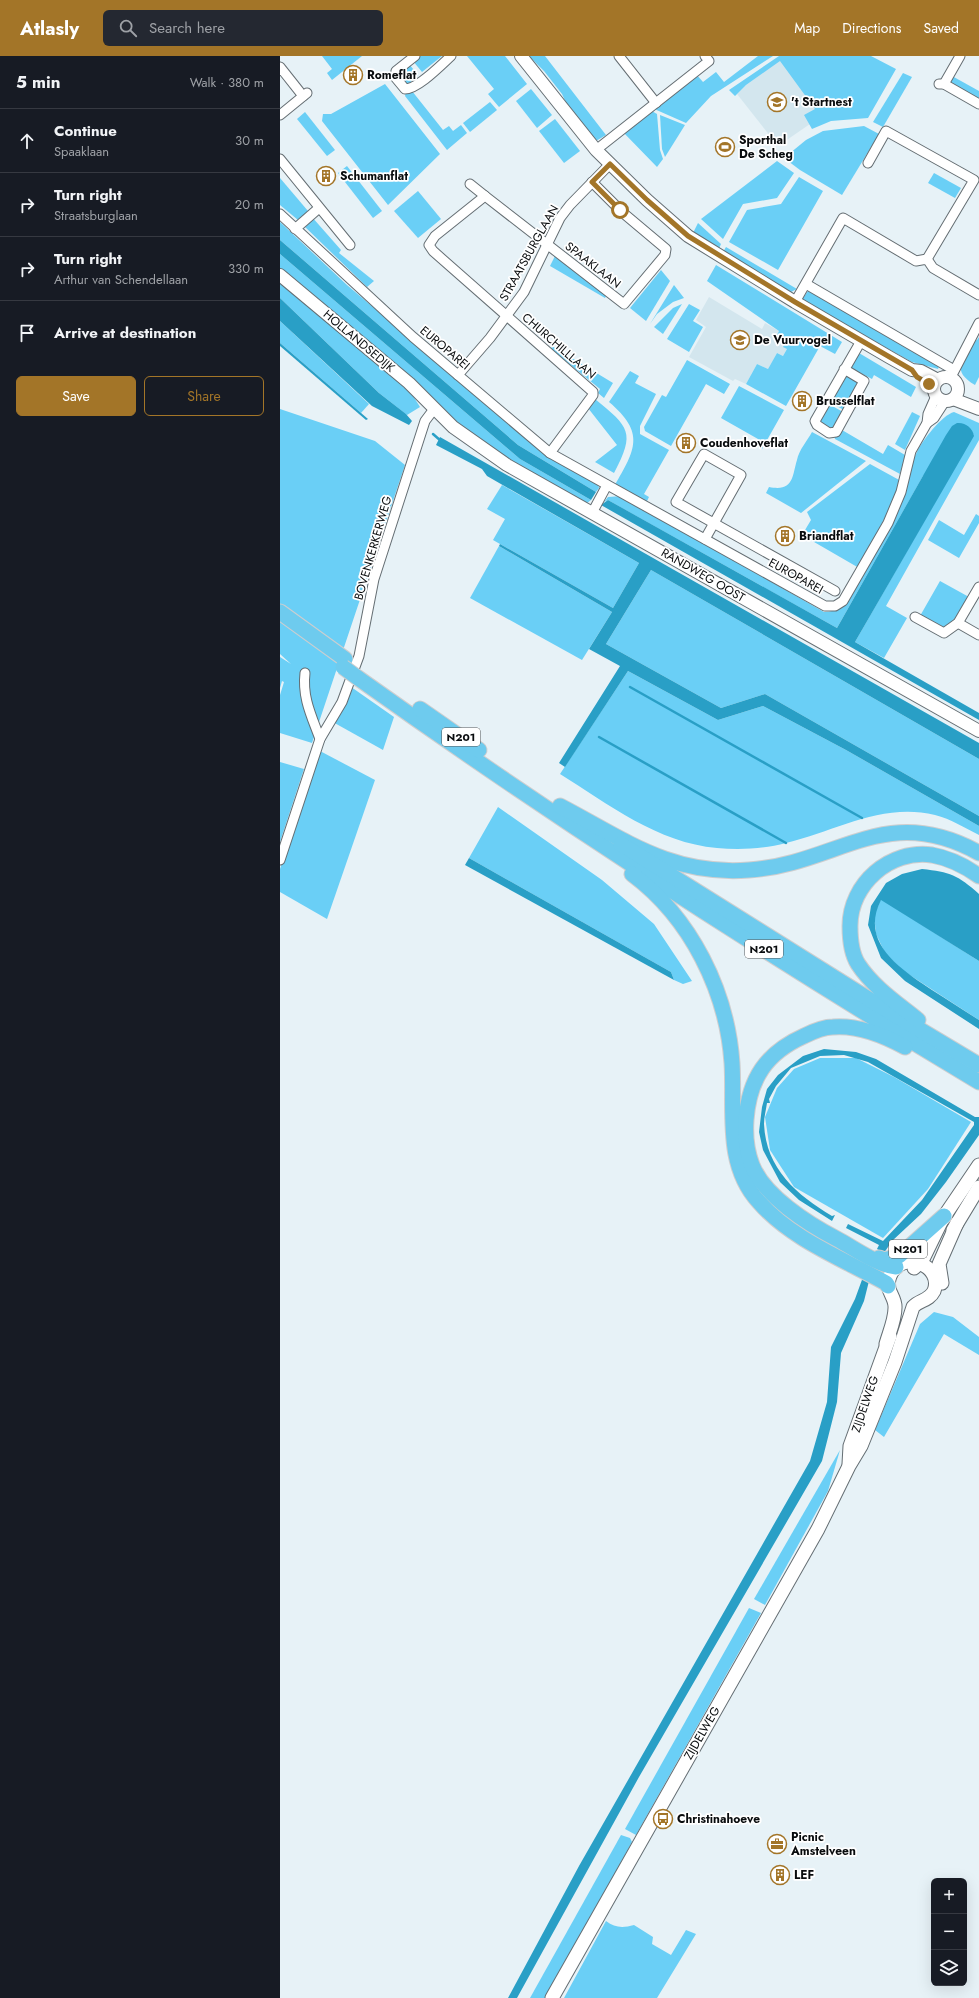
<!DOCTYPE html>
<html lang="en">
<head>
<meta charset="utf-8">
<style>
	:root { --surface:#171b24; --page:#242831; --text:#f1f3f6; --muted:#9ea1a6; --line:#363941; --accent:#a37528 }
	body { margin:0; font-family:Jost,sans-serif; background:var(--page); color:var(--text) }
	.controls { position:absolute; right:12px; bottom:12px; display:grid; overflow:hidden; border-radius:6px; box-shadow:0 4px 16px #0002 }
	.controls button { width:36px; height:36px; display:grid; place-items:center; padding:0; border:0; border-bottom:1px solid var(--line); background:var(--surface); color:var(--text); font:20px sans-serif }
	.stop { position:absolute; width:12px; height:12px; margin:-9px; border:3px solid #a37528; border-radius:50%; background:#fff }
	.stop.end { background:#a37528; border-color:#fff; box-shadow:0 1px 4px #0008 }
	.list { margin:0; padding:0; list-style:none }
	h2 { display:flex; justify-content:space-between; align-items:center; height:52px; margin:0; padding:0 16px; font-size:17px }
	h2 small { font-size:13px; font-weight:400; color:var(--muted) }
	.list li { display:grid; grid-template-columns:26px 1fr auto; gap:12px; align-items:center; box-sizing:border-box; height:64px; padding:0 16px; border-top:1px solid var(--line) }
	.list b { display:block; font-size:15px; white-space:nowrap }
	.list p { margin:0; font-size:13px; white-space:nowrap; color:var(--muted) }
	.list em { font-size:13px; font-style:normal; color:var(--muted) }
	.actions { display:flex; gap:8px; padding:12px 16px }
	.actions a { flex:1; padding:9px 0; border:1px solid var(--accent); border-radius:6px; text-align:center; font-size:14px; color:var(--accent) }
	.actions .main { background:var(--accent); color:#fff }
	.icon { flex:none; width:22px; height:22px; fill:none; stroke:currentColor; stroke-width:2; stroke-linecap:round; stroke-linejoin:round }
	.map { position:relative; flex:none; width:699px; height:1942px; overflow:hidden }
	header { display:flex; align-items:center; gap:24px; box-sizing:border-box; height:56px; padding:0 20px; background:var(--accent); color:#fff }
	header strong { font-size:19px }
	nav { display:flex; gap:22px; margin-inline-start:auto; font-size:14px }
	.search { width:280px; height:36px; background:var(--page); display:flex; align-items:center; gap:10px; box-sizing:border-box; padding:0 14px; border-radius:6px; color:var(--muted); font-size:15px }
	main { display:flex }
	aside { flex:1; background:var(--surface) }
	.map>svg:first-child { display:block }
	.built { fill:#d3e6ee }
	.green { fill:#6acff6 }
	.water { fill:#299fc6 }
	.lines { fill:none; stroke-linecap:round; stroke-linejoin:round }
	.stream { stroke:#299fc6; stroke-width:2.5 }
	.minor-casing { stroke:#656e73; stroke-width:11 }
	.tertiary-casing { stroke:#656e73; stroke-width:14 }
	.secondary-casing { stroke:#656e73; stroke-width:15 }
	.trunk-casing { stroke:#cececf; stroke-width:17 }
	.minor { stroke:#fff; stroke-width:9 }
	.tertiary { stroke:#fff; stroke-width:12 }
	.secondary { stroke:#fff; stroke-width:13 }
	.trunk { stroke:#6ecbee; stroke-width:15 }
	.trunk-bridge-casing { stroke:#cececf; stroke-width:17; stroke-linecap:butt }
	.trunk-bridge { stroke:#6ecbee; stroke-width:15 }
	.route { stroke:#a37528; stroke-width:5 }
	.labels { text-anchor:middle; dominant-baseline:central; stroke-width:3.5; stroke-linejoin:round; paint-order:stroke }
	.shield { fill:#fff; stroke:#535556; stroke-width:1 }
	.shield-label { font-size:11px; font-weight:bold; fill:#090c0e }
	.poi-label { font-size:12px; font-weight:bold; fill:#090c0e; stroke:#fff; text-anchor:start }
	.street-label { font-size:12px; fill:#090c0e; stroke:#fff }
</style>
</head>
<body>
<header>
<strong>Atlasly</strong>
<div class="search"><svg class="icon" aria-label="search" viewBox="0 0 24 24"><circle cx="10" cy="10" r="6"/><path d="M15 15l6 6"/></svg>Search here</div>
<nav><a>Map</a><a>Directions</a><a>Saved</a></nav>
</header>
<main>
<aside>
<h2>5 min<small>Walk · 380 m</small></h2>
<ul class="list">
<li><svg class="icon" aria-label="ahead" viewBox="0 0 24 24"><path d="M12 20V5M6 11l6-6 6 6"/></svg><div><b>Continue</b><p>Spaaklaan</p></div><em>30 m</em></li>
<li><svg class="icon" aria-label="right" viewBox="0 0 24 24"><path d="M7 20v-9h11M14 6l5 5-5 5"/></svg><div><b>Turn right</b><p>Straatsburglaan</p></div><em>20 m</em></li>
<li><svg class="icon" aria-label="right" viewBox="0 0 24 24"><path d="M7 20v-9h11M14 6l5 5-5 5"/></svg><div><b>Turn right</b><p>Arthur van Schendellaan</p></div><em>330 m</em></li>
<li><svg class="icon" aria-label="arrive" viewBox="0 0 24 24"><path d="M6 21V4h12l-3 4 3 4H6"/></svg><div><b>Arrive at destination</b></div></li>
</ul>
<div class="actions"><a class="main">Save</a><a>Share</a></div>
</aside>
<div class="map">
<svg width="699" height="1942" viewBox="0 0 699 1942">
	<rect width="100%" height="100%" fill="#e7f2f7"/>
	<g class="built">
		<polygon points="500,4 536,53 530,68 498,90 457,38 466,29"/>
		<polygon points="429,241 482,273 485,267 499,275 496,281 505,287 507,293 503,300 497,297 488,313 477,308 466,328 455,323 453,325 409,301 426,271 416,264"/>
	</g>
	<g class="green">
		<polygon points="42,0 82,0 52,24 47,17 52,13"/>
		<polygon points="139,0 162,0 142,16 133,5"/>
		<polygon points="187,0 225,0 247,28 219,51 208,38 214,33"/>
		<polygon points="249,0 265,0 326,79 316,85 288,51 282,38 264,15"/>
		<polygon points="478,0 493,0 431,40 406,67 372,52 416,18 423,26 436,16 444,26"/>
		<polygon points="499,0 591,0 616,13 588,62 551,65 532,73 524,59 535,53 500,5 466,29 455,40 449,34"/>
		<polygon points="129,8 138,19 131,25 129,30 118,20 118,17"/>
		<polygon points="623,17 632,21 603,71 593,66"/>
		<polygon points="672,20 699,35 699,43 669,26"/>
		<polygon points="105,28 160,98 108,149 42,65 43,58 51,58"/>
		<polygon points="251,33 272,59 257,72 236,45"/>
		<polygon points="132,35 163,74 169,70 173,75 181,69 187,77 167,94 125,40 126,36"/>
		<polygon points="210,46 217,54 190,76 183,67"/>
		<polygon points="370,54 377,58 380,94 383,103 377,111 343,76"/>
		<polygon points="25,56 55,94 47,100 17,63"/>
		<polygon points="380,59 405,69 385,101 382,93"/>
		<polygon points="275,63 300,95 284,107 259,75"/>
		<polygon points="584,70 599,78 562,139 520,114 504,102 526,84 543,75"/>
		<polygon points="497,105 514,117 497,142 463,148 443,183 421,163"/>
		<polygon points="67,110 102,155 93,162 58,117"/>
		<polygon points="654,117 681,132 675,142 648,127"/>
		<polygon points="519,121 543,135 498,214 449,186 467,154 501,148"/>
		<polygon points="0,122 28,155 18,164 0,149"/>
		<polygon points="138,135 161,163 138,182 114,155"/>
		<polygon points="32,161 61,194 59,197 94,225 87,231 23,169"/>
		<polygon points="0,166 67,229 173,319 318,428 319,432 316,436 238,389 0,184"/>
		<polygon points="418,167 441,188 438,195 412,179"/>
		<polygon points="446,191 517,233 509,237 443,196"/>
		<polygon points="0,198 240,403 311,444 306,448 202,390 0,215"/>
		<polygon points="275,200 326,240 325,242 270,210"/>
		<polygon points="436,209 562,286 555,298 540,290 506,350 466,328 477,308 488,313 497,297 503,300 507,293 503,291 505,287 496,281 499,275 427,225"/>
		<polygon points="381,214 390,225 366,265 350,252"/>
		<polygon points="0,227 130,335 140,351 127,359 99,337 0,242"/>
		<polygon points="394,229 404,242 393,246 377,258 370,268"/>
		<polygon points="528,235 533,235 660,308 658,313 632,306 529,249 523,246 523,242"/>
		<polygon points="402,248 383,278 374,271 393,252"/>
		<polygon points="409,248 420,254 413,265 423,271 409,296 387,283"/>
		<polygon points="0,265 89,348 81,357 0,287"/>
		<path d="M699,281V321L695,329C671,315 682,304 693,285L697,284Z"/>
		<polygon points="272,290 333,327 324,342 318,337 320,333 271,293"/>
		<polygon points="579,297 636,331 631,341 594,319 592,323 571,312"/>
		<polygon points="407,304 450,328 444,338 426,328 391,390 365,375 364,371 382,339 386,341"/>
		<path d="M350,315L359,320L355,327L376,338L360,370V378L389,394L364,438L369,441L366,447L335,429C355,394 366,377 329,346Z"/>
		<polygon points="564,315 582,325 564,354 547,345"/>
		<polygon points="459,330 504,354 482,393 474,389 478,383 441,362"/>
		<path d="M315,343C349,371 356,376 334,417L315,406L337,389L308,352Z"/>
		<polygon points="547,347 563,356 555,375 537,369"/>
		<polygon points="0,353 95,385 125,409 32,687 0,677 0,639 4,626 2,625 0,632 0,601 11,608 0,598"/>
		<polygon points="632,356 640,360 625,394 615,388"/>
		<path d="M674,356L699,367V384L606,550L627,562L604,602L575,586L694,378L643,420L557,572L342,452L328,444L324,446L328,441L342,440L544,556C558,556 563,549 571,539C593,492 612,442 637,396C642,385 662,359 674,356Z"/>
		<polygon points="562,374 603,398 608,389 625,399 620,418 555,383 554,379"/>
		<path d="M532,376L586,405L521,457L486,437L489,431C514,436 512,420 517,404C519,394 527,385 532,376Z"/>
		<polygon points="590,408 621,425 618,436 579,512 522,479 531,464 527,456"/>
		<polygon points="222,429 359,507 333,552 213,484 225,463 207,453"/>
		<polygon points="696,458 699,460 699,467 679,502 648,484 659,464 684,479"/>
		<polygon points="219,490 332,556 302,604 190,542"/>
		<polygon points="371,514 699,703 699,760 485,638 441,652 326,588"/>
		<path d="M660,525L689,541C681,553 676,565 663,572L640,560Z"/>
		<path d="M348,615L438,664L483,650L566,694L699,770V779C685,772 671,763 655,759C602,746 556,775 506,787C484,793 459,794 437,792C378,787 328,748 280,718Z"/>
		<polygon points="64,626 114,661 103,694 51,665"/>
		<polygon points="40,695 95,724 47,863 0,836 0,813"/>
		<polygon points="0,706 24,713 0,786"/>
		<polygon points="218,751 322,824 374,868 412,925 403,928 394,924 391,916 189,802"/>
		<polygon points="601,843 699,905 699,964 622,914 605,897 596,878 594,859"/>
		<polygon points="540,1002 576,1002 614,1021 691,1066 648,1133 603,1182 514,1131 490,1094 485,1061 497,1032 514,1013"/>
		<polygon points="654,1256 673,1261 699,1281 699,1299 664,1278 604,1381 595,1374 640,1268"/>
		<polygon points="560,1394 548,1435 485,1549 474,1543"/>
		<polygon points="469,1552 481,1557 356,1779 345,1773"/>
		<polygon points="341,1779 350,1782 352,1786 267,1942 250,1942"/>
		<path d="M326,1865C335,1872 343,1872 354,1869L373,1881L372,1888L391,1899L406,1874L416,1878L377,1942H284Z"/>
	</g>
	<g class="water">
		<polygon points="0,184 238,389 316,436 311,444 240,403 0,198"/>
		<polygon points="0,242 99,337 126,358 132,365 129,369 92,350 0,265"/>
		<polygon points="0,287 88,363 86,364 0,290"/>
		<path d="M677,367C685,366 693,372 694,380L575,586L699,657V664L321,449L328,444L557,572L666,379L672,370Z"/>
		<polygon points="160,381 699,687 699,703 371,514 326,588 441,652 485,638 699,760 699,770 566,694 483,650 438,664 348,615 285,711 279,707 340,610 309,593 332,556 219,490 220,488 333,552 359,507 207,420 202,413 156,389"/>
		<polygon points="189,802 391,916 394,924 185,809"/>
		<path d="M642,813C670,816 678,819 699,838V905L601,844C579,887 621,913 652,934C668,944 683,954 699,964V973L625,925L601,902L588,869L591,850L606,827L622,818Z"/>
		<path d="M544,993L576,996L596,1003L695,1061H699V1079L666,1126L641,1158L612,1185L604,1197L597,1193L599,1189L566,1172L568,1168L603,1185L642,1144L694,1069V1066L588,1006L564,999L540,1000L511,1012L496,1030L489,1043L490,1047H487C486,1054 484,1061 484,1068C486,1113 517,1139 552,1160L555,1159L552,1165L519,1144L500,1126L483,1094L479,1076L482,1051L487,1033L498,1019L523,1000Z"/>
		<polygon points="583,1221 589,1225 584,1245 561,1297 557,1346 542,1405 359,1721 237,1942 228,1942 299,1810 530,1405 547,1346 551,1291 575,1243"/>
	</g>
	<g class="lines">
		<g class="stream">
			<polyline points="153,378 161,385"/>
			<polyline points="350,631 582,762"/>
			<polyline points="319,681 506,787"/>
		</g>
		<g class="minor-casing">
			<g id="minor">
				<path d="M135,0L116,15L115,21L125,33C138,33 161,9 171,0"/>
				<polyline points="339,0 376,47"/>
				<polyline points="0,11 23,40"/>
				<polyline points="659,28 664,28 699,48"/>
				<polyline points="664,28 680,0"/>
				<polyline points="0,59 27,37"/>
				<polyline points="316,94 429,5 425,0"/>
				<polyline points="0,103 70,189"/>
				<polyline points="588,107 606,75 694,124 647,203"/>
				<polyline points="190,128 205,140"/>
				<polyline points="0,158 133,281 270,397 545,550 555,550 563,545 608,467 621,436 631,395 647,367 648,358 656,340"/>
				<polyline points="15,173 39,152"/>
				<polyline points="526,228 674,314"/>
				<polyline points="515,246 563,162 636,205 647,203 653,212 699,239"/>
				<polyline points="564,313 584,325 556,376 549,377 537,369 535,365 581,285"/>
				<polyline points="178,319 210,282 244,236 280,162 290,149 330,108"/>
				<polyline points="671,321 699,267"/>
				<polyline points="647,367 654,362 665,345"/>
				<polyline points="270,397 313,339 313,336 153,195 149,189 155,180 205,140 344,248 385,199 386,193 342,156 312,126"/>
				<polyline points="312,457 327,429"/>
				<polyline points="425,483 461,419 424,398 396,446 555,535"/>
				<polyline points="635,561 664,577 678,567 699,531"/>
				<polyline points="678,567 699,579"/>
				<path d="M25,617C22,642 32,661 40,683"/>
				<polyline points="0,804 40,683 62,646 79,600 94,523 145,365 154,353"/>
			</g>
		</g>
		<g class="tertiary-casing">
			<g id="tertiary">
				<polyline points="241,0 316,94 367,144 408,180 515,246 609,301 632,314 641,315 658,324"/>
				<polyline points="0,219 129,327 173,371 227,409 699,675"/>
				<circle cx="666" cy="333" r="12"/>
				<polyline points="673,343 699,353"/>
			</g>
		</g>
		<g class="secondary-casing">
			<g id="secondary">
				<polyline points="659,1168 699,1109"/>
				<polyline points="673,1174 699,1131"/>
				<polyline points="634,1212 642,1205 663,1162"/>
				<polyline points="662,1227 659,1208 677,1167"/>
				<polyline points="569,1408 570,1390 610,1280"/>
				<path d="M272,1942L538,1473L569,1410L581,1390L615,1306L633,1251C639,1244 649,1245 654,1235C664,1210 622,1192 610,1220C604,1235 616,1240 615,1252C615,1264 609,1277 606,1288"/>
			</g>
		</g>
		<g class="trunk-casing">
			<g id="trunk">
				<polyline points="0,556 65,603"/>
				<path d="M78,622C279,765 487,899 699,1026"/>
				<polyline points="140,653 199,694"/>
				<path d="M280,750C345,784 391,820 469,814C558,808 605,745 699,797"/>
				<polyline points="341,788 587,942 699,1009"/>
				<path d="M352,818C411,862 447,935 452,1007C455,1054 444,1108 479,1146C511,1183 563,1203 606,1227L608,1230"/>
				<path d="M638,964C617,947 593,931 578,908C571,897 570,882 570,870C570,828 610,793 652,799C669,802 685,810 699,820"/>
				<polyline points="599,1202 604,1204 619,1200 664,1160"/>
				<path d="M616,1211C597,1209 574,1192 557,1183C528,1168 484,1140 472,1109C466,1094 465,1079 466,1064C469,1023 486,997 524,980C532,976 544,971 553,971C577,969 603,979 625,991"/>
			</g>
		</g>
		<use href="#minor" class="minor"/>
		<use href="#tertiary" class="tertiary"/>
		<use href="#secondary" class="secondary"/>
		<use href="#trunk" class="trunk"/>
		<g class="trunk-bridge-casing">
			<polyline id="trunk-bridge" points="63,611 78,622"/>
		</g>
		<use href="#trunk-bridge" class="trunk-bridge"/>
	</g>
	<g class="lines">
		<polyline class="route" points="340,154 312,126 330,108 367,144 408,180 515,246 632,314 637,321 649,328"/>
	</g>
	<defs>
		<g id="building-ring" transform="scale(1)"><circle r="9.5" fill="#fff" stroke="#a37528" stroke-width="1.5"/><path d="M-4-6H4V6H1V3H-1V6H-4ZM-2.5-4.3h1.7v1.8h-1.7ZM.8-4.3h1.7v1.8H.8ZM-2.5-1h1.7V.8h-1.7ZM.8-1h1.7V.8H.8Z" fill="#a37528"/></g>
		<g id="school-ring" transform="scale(1)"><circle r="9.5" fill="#fff" stroke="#a37528" stroke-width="1.5"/><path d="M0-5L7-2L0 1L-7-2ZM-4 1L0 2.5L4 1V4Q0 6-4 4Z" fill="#a37528"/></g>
		<g id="stadium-ring" transform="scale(1)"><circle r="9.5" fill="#fff" stroke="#a37528" stroke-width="1.5"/><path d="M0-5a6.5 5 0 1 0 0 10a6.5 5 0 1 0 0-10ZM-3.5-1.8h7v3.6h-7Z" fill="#a37528"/></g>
		<g id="bus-ring" transform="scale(1)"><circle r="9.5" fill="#fff" stroke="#a37528" stroke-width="1.5"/><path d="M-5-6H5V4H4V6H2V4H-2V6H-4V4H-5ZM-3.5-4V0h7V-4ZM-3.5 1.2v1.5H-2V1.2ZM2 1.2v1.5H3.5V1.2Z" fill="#a37528"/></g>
		<g id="office-ring" transform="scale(1)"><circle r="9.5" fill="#fff" stroke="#a37528" stroke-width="1.5"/><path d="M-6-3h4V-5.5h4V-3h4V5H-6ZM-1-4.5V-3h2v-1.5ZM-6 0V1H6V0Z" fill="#a37528"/></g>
	</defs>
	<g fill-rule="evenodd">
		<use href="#building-ring" x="73" y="19"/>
		<use href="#school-ring" x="497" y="46"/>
		<use href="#stadium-ring" x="445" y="91"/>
		<use href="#building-ring" x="46" y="120"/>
		<use href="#school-ring" x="460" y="284"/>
		<use href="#building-ring" x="522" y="345"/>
		<use href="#building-ring" x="406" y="387"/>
		<use href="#building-ring" x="505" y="480"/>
		<use href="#bus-ring" x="383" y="1763"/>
		<use href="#office-ring" x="497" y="1788"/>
		<use href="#building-ring" x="500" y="1819"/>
	</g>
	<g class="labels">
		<g class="shield">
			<rect x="162" y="672" width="38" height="18" rx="3"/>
			<rect x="465" y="884" width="38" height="18" rx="3"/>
			<rect x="609" y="1184" width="38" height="18" rx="3"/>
		</g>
		<g class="shield-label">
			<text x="181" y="681">N201</text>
			<text x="484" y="893">N201</text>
			<text x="628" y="1193">N201</text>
		</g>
		<g class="poi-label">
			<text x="87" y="19">Romeflat</text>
			<text x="511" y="46">'t Startnest</text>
			<text x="459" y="84">Sporthal<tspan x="459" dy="14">De Scheg</tspan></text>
			<text x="60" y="120">Schumanflat</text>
			<text x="474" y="284">De Vuurvogel</text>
			<text x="536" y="345">Brusselflat</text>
			<text x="420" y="387">Coudenhoveflat</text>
			<text x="519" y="480">Briandflat</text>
			<text x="397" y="1763">Christinahoeve</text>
			<text x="511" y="1781">Picnic<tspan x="511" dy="14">Amstelveen</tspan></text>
			<text x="514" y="1819">LEF</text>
		</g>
		<g class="street-label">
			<text transform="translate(249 197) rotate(-61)">STRAATSBURGLAAN</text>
			<text transform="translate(313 209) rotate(38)">SPAAKLAAN</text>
			<text transform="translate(79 285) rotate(40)">HOLLANDSEDIJK</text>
			<text transform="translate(279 290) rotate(41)">CHURCHILLLAAN</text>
			<text transform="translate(165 292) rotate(40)">EUROPAREI</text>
			<text transform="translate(93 492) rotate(-74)">BOVENKERKERWEG</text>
			<text transform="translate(423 519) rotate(30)">RANDWEG OOST</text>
			<text transform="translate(516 520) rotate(29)">EUROPAREI</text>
			<text transform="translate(585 1348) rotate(-71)">ZIJDELWEG</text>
			<text transform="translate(422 1677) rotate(-60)">ZIJDELWEG</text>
		</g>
	</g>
</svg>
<div class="controls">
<button>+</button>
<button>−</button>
<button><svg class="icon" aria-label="layers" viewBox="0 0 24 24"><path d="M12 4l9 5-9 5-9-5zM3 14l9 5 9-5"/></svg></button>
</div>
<div class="stop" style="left:340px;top:154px"></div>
<div class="stop end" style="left:649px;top:328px"></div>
</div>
</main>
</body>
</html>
